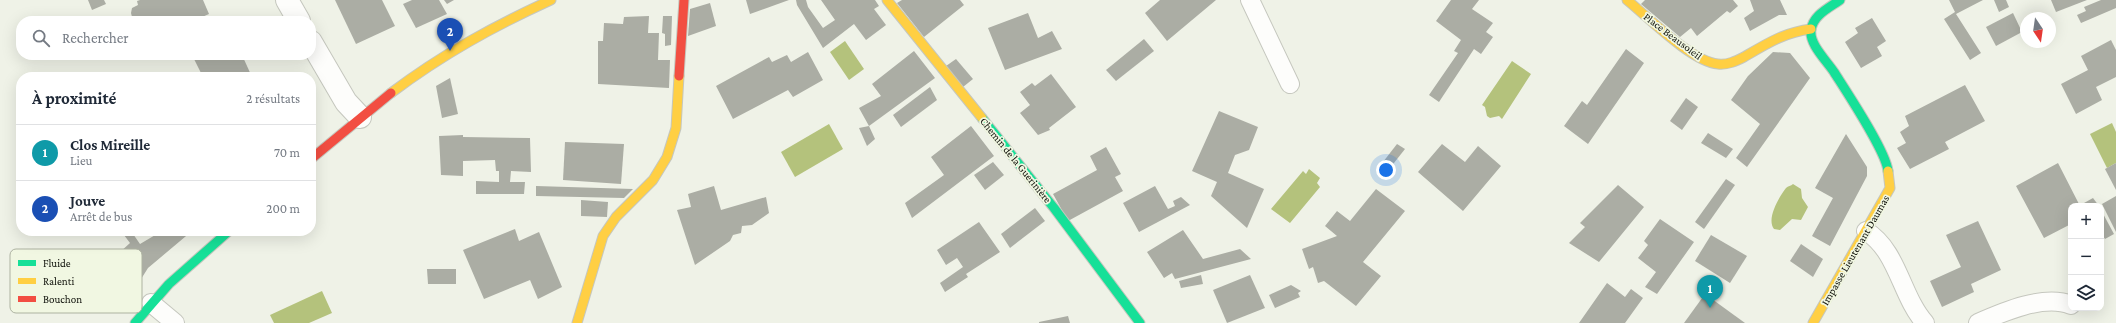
<!DOCTYPE html>
<html lang="fr">
<head>
<meta charset="utf-8">
<style>
	:root { --surface:#fff; --page:#f6f6f7; --text:#1f2937; --muted:#747a83; --line:#e0e1e3; --accent:#5d6057 }
	body { margin:0; font-family:"Crimson Pro",serif; background:var(--page); color:var(--text) }
	.controls { position:absolute; right:12px; bottom:12px; display:grid; overflow:hidden; border-radius:8px; box-shadow:0 4px 16px #0002 }
	.controls button { width:36px; height:36px; display:grid; place-items:center; padding:0; border:0; border-bottom:1px solid var(--line); background:var(--surface); color:var(--text); font:20px sans-serif }
	.compass { position:absolute; left:2020px; top:12px; width:36px; height:36px; border-radius:50%; background:var(--surface); box-shadow:0 4px 16px #0002; rotate:167deg }
	.you { position:absolute; left:1386px; top:170px; width:14px; height:14px; margin:-10px; border:3px solid #fff; border-radius:50%; background:#1a73e8; box-shadow:0 0 0 6px #1a73e833 }
	.badge { display:grid; place-items:center; width:26px; height:26px; border-radius:50%; background:var(--accent); color:#fff; font-size:13px; font-weight:700 }
	.pin { position:absolute; translate:-50% -33px; filter:drop-shadow(0 1px 2px #0008) }
	.pin::after { content:''; position:absolute; top:21px; width:14px; height:12px; background:inherit; clip-path:polygon(0 0,100% 0,50% 100%) }
	.list { margin:0; padding:0; list-style:none }
	h2 { display:flex; justify-content:space-between; align-items:center; height:52px; margin:0; padding:0 16px; font-size:17px }
	h2 small { font-size:13px; font-weight:400; color:var(--muted) }
	.list li { display:grid; grid-template-columns:26px 1fr auto; gap:12px; align-items:center; box-sizing:border-box; height:56px; padding:0 16px; border-top:1px solid var(--line) }
	.list b { display:block; font-size:15px; white-space:nowrap }
	.list p { margin:0; font-size:13px; white-space:nowrap; color:var(--muted) }
	.list em { font-size:13px; font-style:normal; color:var(--muted) }
	.icon { flex:none; width:22px; height:22px; fill:none; stroke:currentColor; stroke-width:2; stroke-linecap:round; stroke-linejoin:round }
	.map { position:relative; flex:none; width:2116px; height:323px; overflow:hidden }
	.search { position:absolute; background:var(--surface); box-shadow:0 4px 16px #0002; left:16px; top:16px; width:300px; height:44px; display:flex; align-items:center; gap:10px; box-sizing:border-box; padding:0 14px; border-radius:16px; color:var(--muted); font-size:15px }
	.panel { position:absolute; background:var(--surface); box-shadow:0 4px 16px #0002; left:16px; top:72px; width:300px; height:164px; border-radius:16px }
	.map>svg:first-child { display:block }
	.water { fill:#b4c27c }
	.building { fill:#abada4 }
	.lines { fill:none; stroke-linecap:round; stroke-linejoin:round }
	.lane-casing { stroke:#c5c7be; stroke-width:20 }
	.street-casing { stroke:#c5c7be; stroke-width:24 }
	.fast-casing { stroke:#c5c7be; stroke-width:11 }
	.slow-casing { stroke:#c5c7be; stroke-width:11 }
	.jam-casing { stroke:#c5c7be; stroke-width:11 }
	.lane { stroke:#fdfdfb; stroke-width:18 }
	.street { stroke:#fdfdfb; stroke-width:22 }
	.fast { stroke:#16e098; stroke-width:9 }
	.slow { stroke:#ffcf43; stroke-width:9 }
	.jam { stroke:#f24e42; stroke-width:9 }
	.labels { text-anchor:middle; dominant-baseline:central; stroke-width:3.5; stroke-linejoin:round; paint-order:stroke }
	.street-label { font-size:11px; fill:#0f110a; stroke:#f1f7e2 }
	.key { fill:#f1f7e2; stroke:#adb2a1; stroke-width:1 }
	.key-label { font-size:11px; fill:#0f110a }
</style>
</head>
<body>
<div class="map">
<svg width="2116" height="323" viewBox="0 0 2116 323">
	<rect width="100%" height="100%" fill="#eff2e7"/>
	<g class="water">
		<polygon points="845,41 864,69 849,80 830,52"/>
		<polygon points="1512,61 1531,74 1502,119 1499,116 1490,118 1487,116 1485,107 1482,105"/>
		<polygon points="2112,123 2116,132 2116,163 2107,168 2090,134"/>
		<polygon points="829,124 843,149 795,177 781,152"/>
		<polygon points="1309,169 1320,178 1317,183 1320,187 1290,223 1271,209 1303,171 1306,174"/>
		<path d="M1793,184L1801,189L1802,198L1808,207L1801,220L1792,219L1780,230L1774,229C1766,219 1779,197 1786,188C1788,186 1791,186 1793,184Z"/>
		<polygon points="322,291 332,313 309,323 274,323 270,315"/>
	</g>
	<g class="building">
		<polygon points="88,0 104,0 106,4 92,10"/>
		<polygon points="140,0 203,0 209,14 193,21 146,21 144,18 138,20 132,17 131,13 132,8 138,5 137,1"/>
		<polygon points="335,0 382,0 395,26 356,44"/>
		<polygon points="412,0 439,0 447,14 416,28 403,4"/>
		<polygon points="444,0 454,0 447,4"/>
		<polygon points="746,0 789,0 750,14"/>
		<polygon points="796,0 806,0 808,7 823,28 835,20 821,0 875,0 879,6 874,9 886,25 866,40 854,24 823,48 797,5"/>
		<polygon points="902,0 960,0 964,5 924,37 897,3"/>
		<polygon points="1160,0 1216,0 1167,41 1145,13"/>
		<polygon points="1451,0 1479,0 1472,9 1493,23 1486,32 1493,37 1481,54 1474,49 1439,102 1429,95 1458,53 1454,51 1461,40 1436,21"/>
		<polygon points="1645,0 1733,0 1738,6 1730,13 1727,11 1697,36 1691,28 1680,37 1641,4"/>
		<polygon points="1750,0 1780,0 1787,15 1779,15 1750,31 1744,18 1754,11"/>
		<polygon points="1949,0 1983,0 1956,14 1981,53 1970,60 1944,19 1955,12"/>
		<polygon points="1994,0 2006,0 2009,7 1999,12"/>
		<polygon points="2051,0 2087,0 2056,12"/>
		<polygon points="2101,0 2116,0 2116,8 2081,23 2077,15 2086,11 2084,7"/>
		<polygon points="710,3 716,26 688,36 690,9"/>
		<polygon points="1028,13 1038,38 1052,31 1062,49 1005,70 988,28"/>
		<polygon points="2013,13 2022,32 1996,46 1986,27"/>
		<polygon points="649,16 648,33 659,33 658,60 670,60 669,88 598,84 598,41 603,41 604,23 623,24 624,17"/>
		<polygon points="663,16 672,16 671,45 665,46 665,34 662,33"/>
		<polygon points="1872,18 1886,41 1877,47 1882,56 1861,68 1845,42 1858,33 1855,28"/>
		<polygon points="1144,39 1154,51 1116,81 1106,70"/>
		<polygon points="2111,40 2116,50 2116,77 2096,87 2102,100 2076,114 2061,84 2088,70 2081,56"/>
		<polygon points="1626,49 1644,63 1588,144 1564,126 1582,101 1587,105"/>
		<polygon points="914,51 935,78 869,126 859,108 881,96 872,84"/>
		<polygon points="808,52 823,80 793,97 788,90 733,119 716,86 769,57 772,62 787,55 791,62"/>
		<polygon points="1773,52 1790,53 1810,78 1747,167 1736,158 1760,124 1731,100 1748,76"/>
		<polygon points="197,55 242,55 252,77 203,77 193,57"/>
		<polygon points="956,59 973,79 963,87 946,66"/>
		<polygon points="1051,74 1076,107 1049,128 1050,130 1038,135 1020,113 1030,105 1020,92 1032,83 1035,86"/>
		<polygon points="450,78 458,114 442,118 436,86"/>
		<polygon points="1965,85 1985,121 1945,142 1949,149 1910,169 1897,148 1906,143 1900,132 1909,126 1905,116"/>
		<polygon points="930,87 937,100 901,127 893,115"/>
		<polygon points="1686,98 1698,107 1682,130 1670,121"/>
		<polygon points="1219,111 1258,127 1249,150 1235,155 1228,173 1264,189 1247,228 1211,196 1217,182 1192,171"/>
		<polygon points="869,126 875,139 867,146 859,128"/>
		<polygon points="971,126 994,156 912,218 905,203 944,175 931,157"/>
		<polygon points="1708,133 1733,149 1726,158 1701,143"/>
		<polygon points="1846,134 1867,167 1867,176 1830,246 1812,236 1833,198 1815,188"/>
		<polygon points="463,135 463,137 530,138 531,172 511,171 510,182 525,182 524,194 476,194 476,181 499,182 499,171 496,171 495,160 463,161 463,176 441,175 439,136"/>
		<polygon points="565,142 624,144 621,184 563,180"/>
		<polygon points="1397,144 1405,149 1390,168 1383,162"/>
		<polygon points="1442,144 1465,162 1478,146 1501,166 1463,211 1418,172"/>
		<polygon points="1106,147 1121,174 1115,177 1123,191 1068,221 1053,194 1097,170 1090,156"/>
		<polygon points="993,162 1004,175 985,190 974,175"/>
		<polygon points="2058,163 2080,206 2071,206 2071,224 2044,238 2016,186"/>
		<polygon points="2116,163 2116,190 2105,169"/>
		<polygon points="1726,179 1735,185 1704,229 1695,222"/>
		<polygon points="1618,185 1644,207 1599,262 1569,243 1585,227 1580,223"/>
		<polygon points="536,186 633,189 624,198 536,196"/>
		<polygon points="714,186 721,210 766,197 769,213 752,225 742,226 741,233 733,235 730,241 695,265 677,210 691,207 688,194"/>
		<polygon points="1155,186 1168,209 1175,206 1173,201 1181,197 1190,205 1139,232 1123,203"/>
		<polygon points="1376,189 1405,211 1363,262 1381,276 1356,306 1324,281 1318,283 1313,267 1309,269 1302,249 1337,236 1325,226 1337,211 1350,221"/>
		<polygon points="2116,196 2116,232 2102,204"/>
		<polygon points="2093,198 2099,206 2086,206 2084,203"/>
		<polygon points="581,200 608,202 607,217 581,216"/>
		<polygon points="1035,208 1045,221 1010,248 1001,234"/>
		<polygon points="2101,210 2114,234 2105,239 2101,233"/>
		<polygon points="1660,219 1694,242 1657,294 1645,287 1656,272 1638,258 1648,245 1644,241"/>
		<polygon points="1978,221 2001,270 1971,284 1974,292 1942,307 1930,281 1961,267 1946,235"/>
		<polygon points="979,222 1000,252 966,274 968,277 945,292 940,283 963,267 957,258 946,265 937,250"/>
		<polygon points="515,229 519,241 539,232 562,287 538,299 530,280 484,299 463,250"/>
		<polygon points="1183,230 1203,259 1240,249 1251,259 1175,279 1172,273 1164,278 1147,252"/>
		<polygon points="121,231 131,231 140,244 162,231 192,231 148,268 126,303 106,284 115,272 108,263 130,243"/>
		<polygon points="1711,235 1747,256 1730,283 1695,261"/>
		<polygon points="1801,244 1823,259 1813,277 1790,261"/>
		<polygon points="427,269 456,269 456,284 428,284"/>
		<polygon points="1201,275 1203,284 1181,288 1179,281"/>
		<polygon points="1250,275 1265,308 1227,323 1213,290"/>
		<polygon points="1607,283 1625,297 1631,289 1643,298 1625,323 1579,323"/>
		<polygon points="1291,285 1301,291 1298,293 1300,297 1275,308 1269,295"/>
		<polygon points="1705,294 1745,323 1684,323"/>
		<polygon points="1068,316 1070,323 1039,323 1039,322"/>
	</g>
	<g class="lines">
		<g class="lane-casing">
			<g id="lane">
				<polyline points="1250,0 1290,84"/>
				<path d="M1866,231C1898,251 1901,296 1925,323"/>
				<polyline points="151,303 175,323"/>
				<path d="M1978,323C2003,312 2044,294 2071,305"/>
			</g>
		</g>
		<g class="street-casing">
			<g id="street">
				<polyline points="287,0 299,21"/>
				<polyline points="311,42 346,102 360,117"/>
			</g>
		</g>
		<g class="fast-casing">
			<g id="fast">
				<path d="M1840,0C1829,8 1813,15 1811,30C1809,44 1826,60 1834,72C1846,91 1886,151 1888,171"/>
				<polyline points="982,118 1054,208 1140,323"/>
				<polyline points="135,323 169,284 229,231"/>
			</g>
		</g>
		<g class="slow-casing">
			<g id="slow">
				<polyline points="887,0 982,118"/>
				<path d="M1627,0C1648,17 1692,62 1718,64C1728,65 1736,61 1744,57C1766,44 1785,32 1811,29"/>
				<path d="M391,93C443,54 492,27 551,0"/>
				<polyline points="577,323 603,236 616,217 653,180 667,157 676,128 679,76"/>
				<polyline points="1813,323 1890,188 1888,171"/>
			</g>
		</g>
		<g class="jam-casing">
			<g id="jam">
				<polyline points="679,76 684,0"/>
				<polyline points="311,159 391,93"/>
			</g>
		</g>
		<use href="#lane" class="lane"/>
		<use href="#street" class="street"/>
		<use href="#fast" class="fast"/>
		<use href="#slow" class="slow"/>
		<use href="#jam" class="jam"/>
	</g>
	<g class="labels">
		<g class="street-label">
			<text transform="translate(1673 36) rotate(37)">Place Beausoleil</text>
			<text transform="translate(1016 160) rotate(51)">Chemin de la Guerinière</text>
			<text transform="translate(1855 250) rotate(-60)">Impasse Lieutenant Daumas</text>
		</g>
	</g>
	<rect x="10" y="249" width="132" height="64" rx="6" class="key"/>
	<rect x="18" y="260" width="18" height="6" fill="#16e098"/>
	<rect x="18" y="278" width="18" height="6" fill="#ffcf43"/>
	<rect x="18" y="296" width="18" height="6" fill="#f24e42"/>
	<g class="key-label">
		<text x="43" y="267">Fluide</text>
		<text x="43" y="285">Ralenti</text>
		<text x="43" y="303">Bouchon</text>
	</g>
</svg>
<div class="controls">
<button>+</button>
<button>−</button>
<button><svg class="icon" aria-label="layers" viewBox="0 0 24 24"><path d="M12 4l9 5-9 5-9-5zM3 14l9 5 9-5"/></svg></button>
</div>
<svg class="compass" viewBox="-18 -18 36 36"><path d="M0-13l5 13h-10z" fill="#e53935"/><path d="M0 13l5-13h-10z" fill="#747a83"/></svg>
<div class="you"></div>
<div class="pin badge" style="left:1710px;top:308px;background:#0f9aa8">1</div>
<div class="pin badge" style="left:450px;top:51px;background:#1a4fb4">2</div>
<div class="search"><svg class="icon" aria-label="search" viewBox="0 0 24 24"><circle cx="10" cy="10" r="6"/><path d="M15 15l6 6"/></svg>Rechercher</div>
<section class="panel">
<h2>À proximité<small>2 résultats</small></h2>
<ul class="list">
<li><span class="badge" style="background:#0f9aa8">1</span><div><b>Clos Mireille</b><p>Lieu</p></div><em>70 m</em></li>
<li><span class="badge" style="background:#1a4fb4">2</span><div><b>Jouve</b><p>Arrêt de bus</p></div><em>200 m</em></li>
</ul>
</section>
</div>
</body>
</html>
